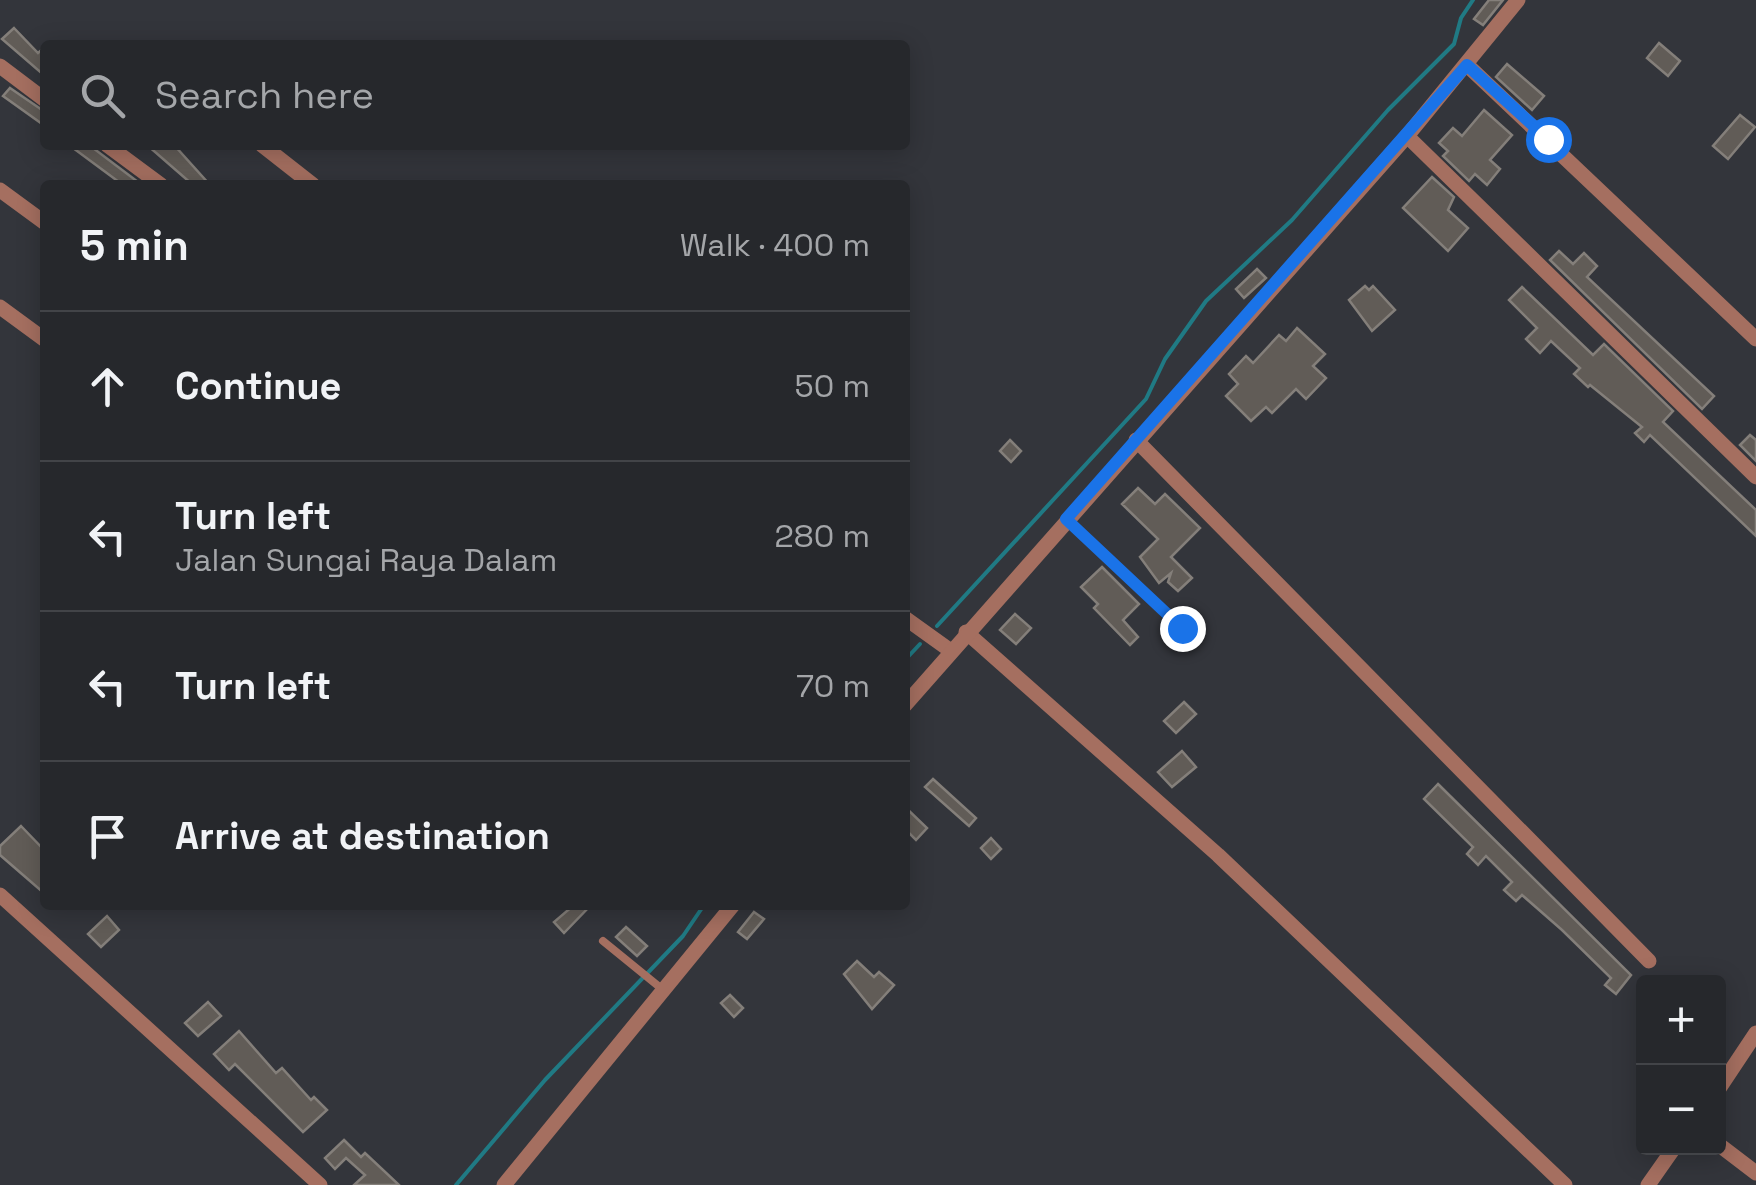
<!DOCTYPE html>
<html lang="en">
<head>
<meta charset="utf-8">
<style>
	:root { --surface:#26282c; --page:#323438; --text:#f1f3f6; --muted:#a4a6a9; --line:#424448 }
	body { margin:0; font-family:"Space Grotesk",sans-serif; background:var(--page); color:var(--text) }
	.controls { position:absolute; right:30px; bottom:30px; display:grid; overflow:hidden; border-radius:10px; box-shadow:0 5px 25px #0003 }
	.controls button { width:90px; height:90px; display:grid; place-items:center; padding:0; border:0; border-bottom:2px solid var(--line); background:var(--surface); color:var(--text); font:50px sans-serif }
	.stop { position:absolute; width:30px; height:30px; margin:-22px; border:8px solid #1a73e8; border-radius:50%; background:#fff }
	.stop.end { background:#1a73e8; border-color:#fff; box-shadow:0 2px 10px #0008 }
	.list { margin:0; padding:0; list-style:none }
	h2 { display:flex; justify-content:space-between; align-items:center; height:130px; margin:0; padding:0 40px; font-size:42px }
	h2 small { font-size:32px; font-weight:400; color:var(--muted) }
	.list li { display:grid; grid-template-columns:65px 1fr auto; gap:30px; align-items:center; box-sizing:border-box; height:150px; padding:0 40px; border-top:2px solid var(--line) }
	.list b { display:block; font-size:38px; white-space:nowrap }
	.list p { margin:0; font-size:32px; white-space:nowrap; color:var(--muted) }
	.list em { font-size:32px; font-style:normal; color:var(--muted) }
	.icon { flex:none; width:55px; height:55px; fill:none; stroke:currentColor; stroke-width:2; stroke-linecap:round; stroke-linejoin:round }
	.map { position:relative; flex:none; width:1756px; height:1185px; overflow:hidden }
	.search { position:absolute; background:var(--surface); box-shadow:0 5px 25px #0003; left:40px; top:40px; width:870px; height:110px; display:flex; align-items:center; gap:25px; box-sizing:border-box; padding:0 35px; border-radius:10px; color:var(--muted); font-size:38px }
	.panel { position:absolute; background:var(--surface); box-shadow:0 5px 25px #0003; left:40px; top:180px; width:870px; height:730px; border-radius:10px }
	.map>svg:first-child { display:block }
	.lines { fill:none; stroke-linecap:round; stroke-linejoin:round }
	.stream { stroke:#207a84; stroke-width:4 }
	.building { fill:#615c57; stroke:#847f7a; stroke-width:2.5 }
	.lane { stroke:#a56f60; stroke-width:8 }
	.street { stroke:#a56f60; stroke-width:15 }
	.route { stroke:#1a73e8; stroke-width:12 }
</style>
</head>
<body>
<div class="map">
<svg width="1756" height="1185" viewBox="0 0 1756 1185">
	<rect width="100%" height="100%" fill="#33353b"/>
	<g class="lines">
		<g class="stream">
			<polyline points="937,626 1146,399 1165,359 1206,301 1292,220 1388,110 1454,44 1461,18 1473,0"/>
			<polyline points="905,660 920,644"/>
			<polyline points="456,1185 545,1080 683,936 704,905"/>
		</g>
	</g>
	<g class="building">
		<polygon points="1489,0 1503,0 1483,25 1474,19"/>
		<polygon points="14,28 38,53 45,47 45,76 2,39"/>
		<polygon points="1659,43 1680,61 1668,76 1647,58"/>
		<polygon points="1507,64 1544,96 1532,110 1496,77"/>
		<polygon points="10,88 45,112 45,126 3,96"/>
		<polygon points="1484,110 1512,135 1490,160 1500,169 1487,185 1475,174 1469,181 1443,156 1448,151 1439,143 1453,128 1462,136"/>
		<polygon points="1740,115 1755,127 1728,159 1713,146"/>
		<polygon points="69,145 89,145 142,185 123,185"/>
		<polygon points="147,145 174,145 210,185 193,185"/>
		<polygon points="1432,177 1454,197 1448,210 1468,228 1448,251 1403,208"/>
		<polygon points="1559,251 1573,264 1584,253 1597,266 1587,277 1714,396 1702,409 1550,260"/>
		<polygon points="1257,269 1266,278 1244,298 1236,289"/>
		<polygon points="1365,286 1369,290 1373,286 1395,310 1372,331 1349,300"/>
		<polygon points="1522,287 1593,355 1604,344 1673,411 1663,422 1756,510 1756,536 1650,435 1644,442 1635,433 1642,427 1590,385 1588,387 1574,374 1580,368 1551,341 1540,353 1526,339 1537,328 1509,300"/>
		<polygon points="1297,328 1325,354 1313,366 1326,378 1306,399 1296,389 1272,413 1266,407 1251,421 1226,396 1238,384 1229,374 1246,356 1253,363 1279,335 1286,341"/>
		<polygon points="1750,435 1756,440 1756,461 1740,445"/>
		<polygon points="1010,440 1021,451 1011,462 1000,451"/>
		<polygon points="1138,488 1155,504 1165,494 1200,528 1171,557 1192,578 1178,591 1168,582 1171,573 1159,583 1140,557 1158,539 1122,504"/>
		<polygon points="1102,567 1139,604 1123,620 1138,637 1130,645 1094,608 1098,604 1081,587"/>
		<polygon points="1015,614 1031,628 1016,644 1000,630"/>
		<polygon points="1184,702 1196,714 1176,733 1164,721"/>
		<polygon points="1182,751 1196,767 1172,787 1158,772"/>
		<polygon points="933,779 976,818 969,826 925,787"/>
		<polygon points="1438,784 1631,975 1616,994 1605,985 1611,978 1562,930 1522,895 1516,901 1504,890 1512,882 1486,856 1478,865 1467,854 1473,847 1424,799"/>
		<polygon points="905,807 927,828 916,840 905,829"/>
		<polygon points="21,826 45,851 45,894 0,855 0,846"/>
		<polygon points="991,838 1001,849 991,859 981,848"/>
		<polygon points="574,905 591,905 564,933 554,922"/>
		<polygon points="754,912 764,919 747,939 738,932"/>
		<polygon points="107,916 119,930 101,947 88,934"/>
		<polygon points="626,927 647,946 637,956 616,937"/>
		<polygon points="857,961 874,977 879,972 894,985 872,1009 844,974"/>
		<polygon points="730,995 743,1008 734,1017 721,1003"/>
		<polygon points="208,1002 221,1016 198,1036 185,1023"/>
		<polygon points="239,1031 276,1073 282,1068 311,1100 314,1097 327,1110 303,1132 235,1064 229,1070 214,1054"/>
		<polygon points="344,1140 361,1157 365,1153 399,1185 354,1185 365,1175 346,1158 335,1169 325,1158"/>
	</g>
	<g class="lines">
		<g class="lane">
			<polyline points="1069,522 1182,628"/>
			<polyline points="603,941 662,989"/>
		</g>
		<g class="street">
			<polyline points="1467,65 1756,339"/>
			<polyline points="0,66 45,100"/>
			<polyline points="1407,136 1756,477"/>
			<polyline points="107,145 161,185"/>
			<polyline points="262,145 313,185"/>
			<polyline points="0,190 45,223"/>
			<polyline points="0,307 45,340"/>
			<polyline points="1136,440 1649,961"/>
			<polyline points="905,618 951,651"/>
			<polyline points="966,632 1218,855 1565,1185"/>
			<polyline points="905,705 1407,136 1518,0"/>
			<polyline points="0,895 320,1185"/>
			<polyline points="1718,1090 1756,1033"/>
			<polyline points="1718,1144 1756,1173"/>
			<polyline points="504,1185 733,905"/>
			<polyline points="1648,1185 1674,1148"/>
		</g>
	</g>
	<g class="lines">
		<polyline class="route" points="1182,628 1066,519 1467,65 1548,139"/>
	</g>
</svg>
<div class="controls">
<button>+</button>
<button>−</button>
</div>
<div class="stop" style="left:1548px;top:139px"></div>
<div class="stop end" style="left:1182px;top:628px"></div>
<div class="search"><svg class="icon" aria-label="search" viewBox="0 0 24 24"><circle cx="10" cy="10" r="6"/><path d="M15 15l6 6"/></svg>Search here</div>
<section class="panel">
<h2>5 min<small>Walk · 400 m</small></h2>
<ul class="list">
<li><svg class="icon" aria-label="ahead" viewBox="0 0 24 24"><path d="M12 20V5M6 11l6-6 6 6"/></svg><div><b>Continue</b></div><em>50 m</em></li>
<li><svg class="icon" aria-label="left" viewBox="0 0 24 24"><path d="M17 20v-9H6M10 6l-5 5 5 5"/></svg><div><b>Turn left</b><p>Jalan Sungai Raya Dalam</p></div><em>280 m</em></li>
<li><svg class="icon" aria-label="left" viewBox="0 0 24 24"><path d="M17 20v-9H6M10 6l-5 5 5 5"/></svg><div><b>Turn left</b></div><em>70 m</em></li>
<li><svg class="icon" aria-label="arrive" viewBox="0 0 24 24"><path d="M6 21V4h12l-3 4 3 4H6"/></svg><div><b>Arrive at destination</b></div></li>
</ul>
</section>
</div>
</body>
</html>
